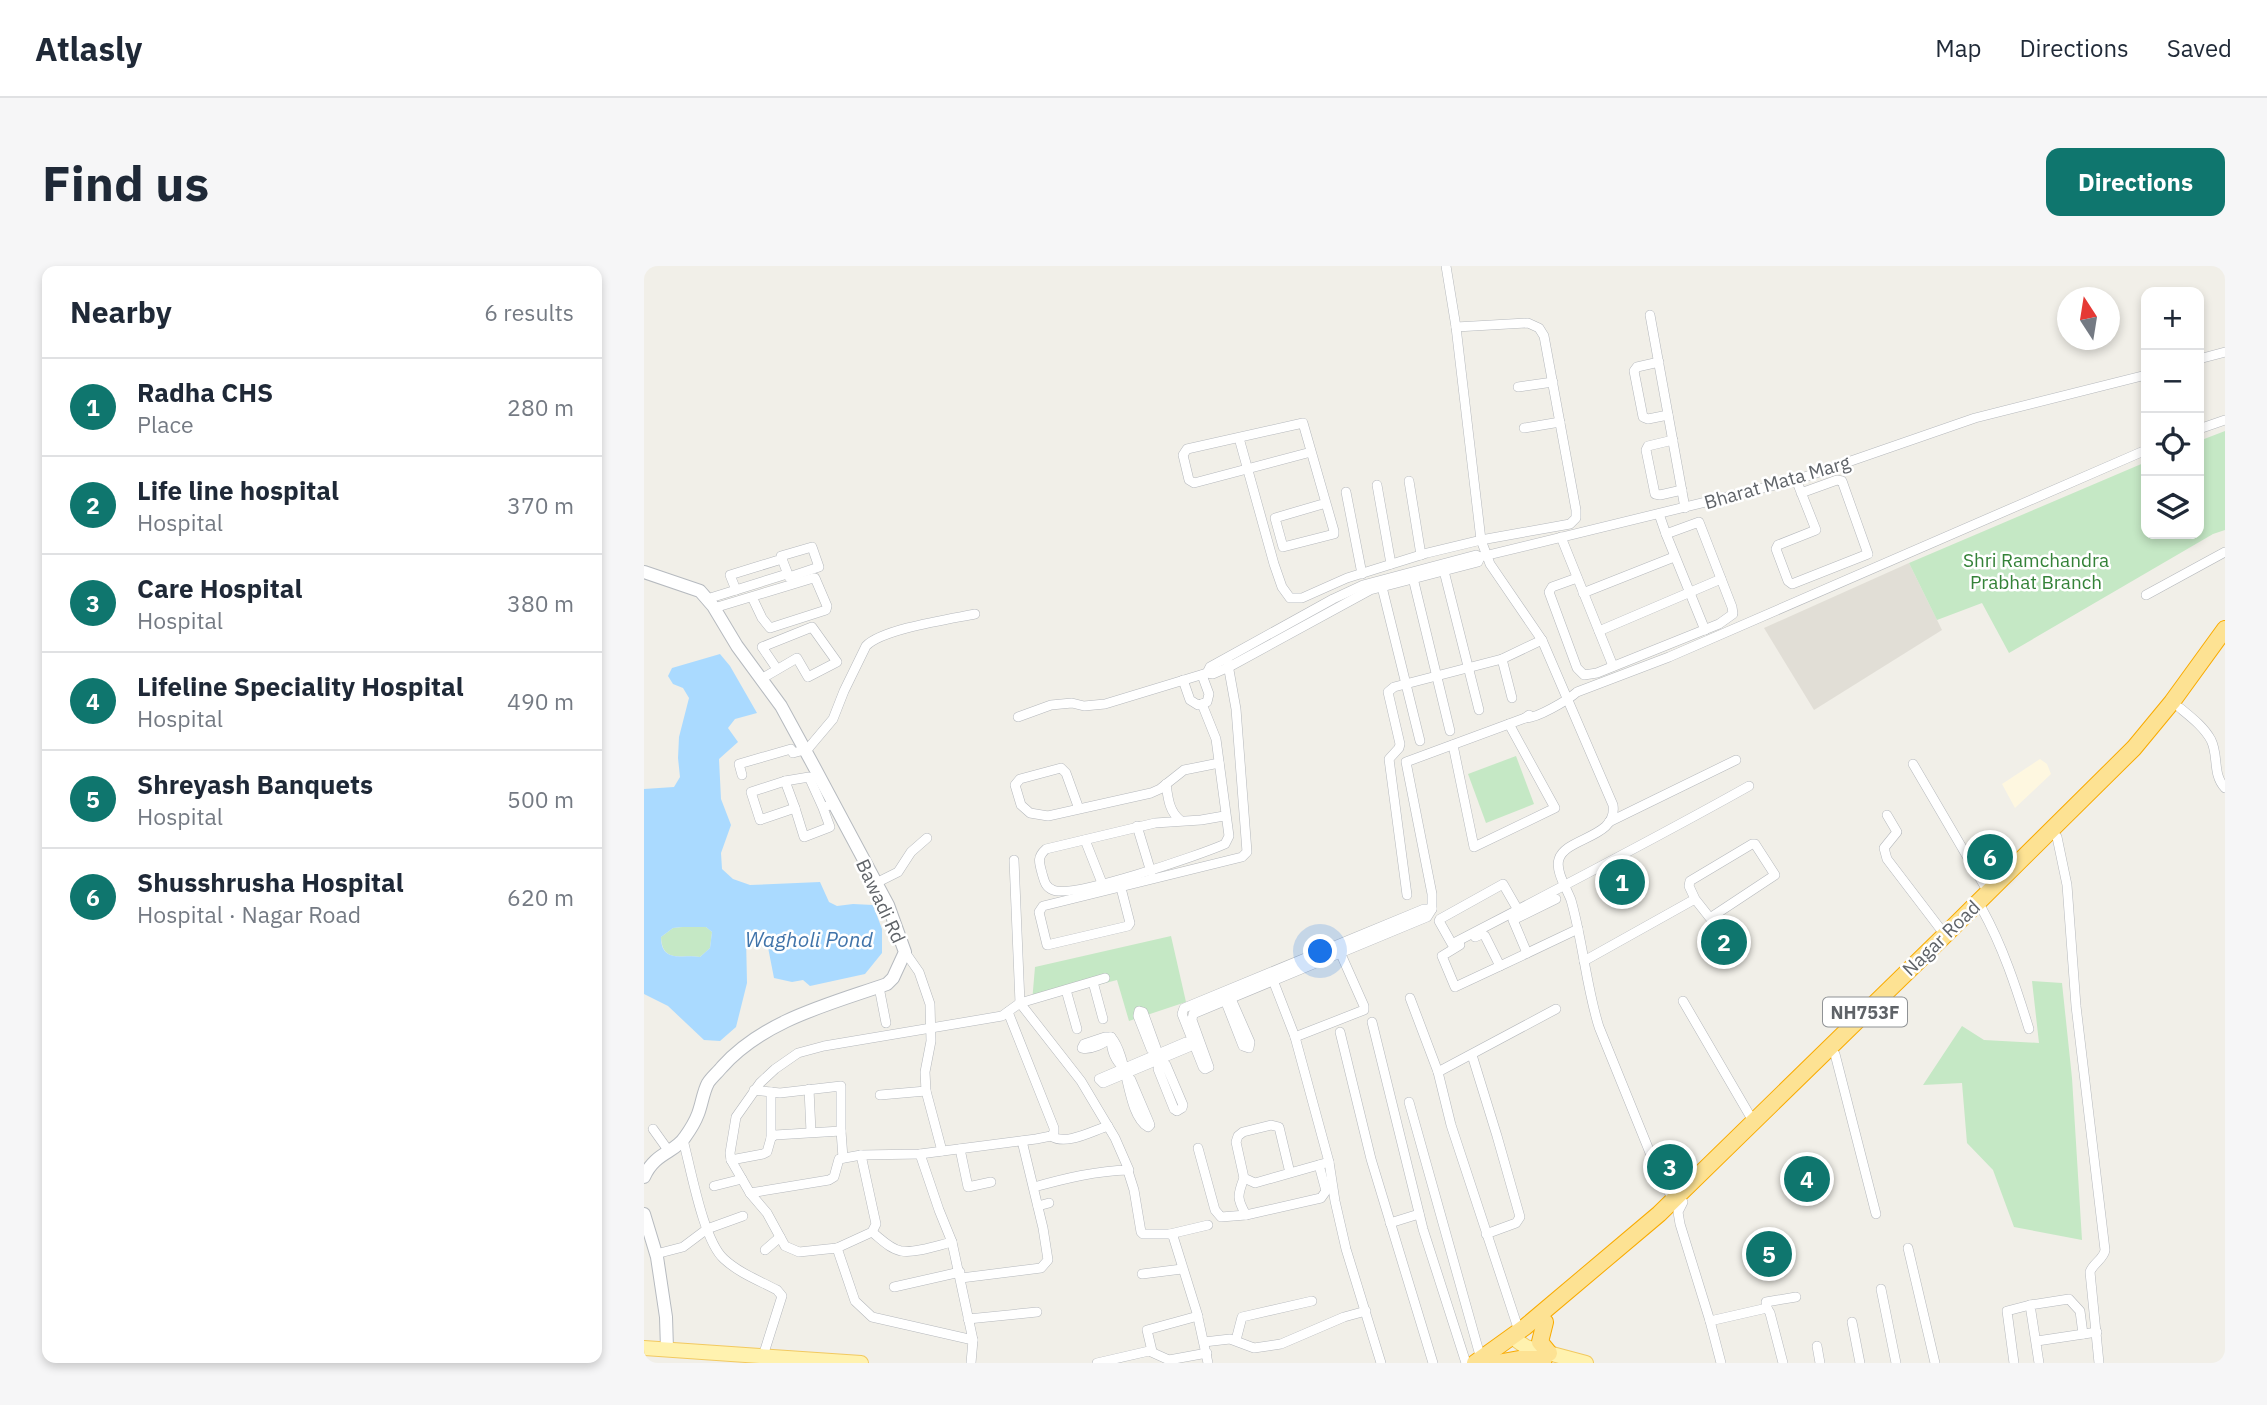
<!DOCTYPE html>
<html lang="en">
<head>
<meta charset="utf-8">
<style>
	:root { --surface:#fff; --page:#f6f6f7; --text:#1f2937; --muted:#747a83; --line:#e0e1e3; --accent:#0f766e }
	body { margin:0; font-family:"IBM Plex Sans",sans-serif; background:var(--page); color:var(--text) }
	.controls { position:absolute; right:21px; top:21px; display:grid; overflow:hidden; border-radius:14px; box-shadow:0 4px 10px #0003 }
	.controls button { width:63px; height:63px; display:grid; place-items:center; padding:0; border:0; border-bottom:2px solid var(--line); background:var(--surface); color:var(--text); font:35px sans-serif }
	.compass { position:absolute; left:1413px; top:21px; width:63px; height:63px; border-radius:50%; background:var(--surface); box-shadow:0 4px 10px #0003; rotate:348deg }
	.you { position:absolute; left:677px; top:686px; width:24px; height:24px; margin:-18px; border:5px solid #fff; border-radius:50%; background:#1a73e8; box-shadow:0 0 0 10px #1a73e833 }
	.badge { display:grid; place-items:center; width:46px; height:46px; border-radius:50%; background:var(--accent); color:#fff; font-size:23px; font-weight:700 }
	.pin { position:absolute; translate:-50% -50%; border:4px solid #fff; box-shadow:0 2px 7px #0006 }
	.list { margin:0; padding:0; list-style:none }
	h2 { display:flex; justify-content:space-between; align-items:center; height:91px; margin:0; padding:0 28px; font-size:30px }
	h2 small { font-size:23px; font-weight:400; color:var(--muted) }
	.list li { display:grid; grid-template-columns:46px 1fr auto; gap:21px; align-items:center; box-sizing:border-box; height:98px; padding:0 28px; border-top:2px solid var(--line) }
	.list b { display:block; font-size:26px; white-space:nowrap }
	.list p { margin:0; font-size:23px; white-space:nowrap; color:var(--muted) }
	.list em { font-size:23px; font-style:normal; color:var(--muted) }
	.icon { flex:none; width:38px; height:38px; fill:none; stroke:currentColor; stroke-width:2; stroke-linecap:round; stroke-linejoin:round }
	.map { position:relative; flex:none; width:1581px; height:1097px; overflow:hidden; border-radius:14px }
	header { display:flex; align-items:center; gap:42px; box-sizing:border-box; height:98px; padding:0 35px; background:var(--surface); border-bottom:2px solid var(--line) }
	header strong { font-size:33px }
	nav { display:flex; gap:38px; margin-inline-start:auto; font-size:24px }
	.intro { display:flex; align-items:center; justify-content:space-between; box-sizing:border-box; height:168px; padding:0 42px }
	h1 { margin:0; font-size:49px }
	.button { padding:18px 32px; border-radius:14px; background:var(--accent); color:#fff; font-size:24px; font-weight:700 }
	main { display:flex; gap:42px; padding:0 42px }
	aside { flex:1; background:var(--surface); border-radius:14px; box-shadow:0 4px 10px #0003 }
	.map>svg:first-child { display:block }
	.commercial { fill:#fef7e0 }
	.education { fill:#e1ded6 }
	.green { fill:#c5e8c5 }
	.water { fill:#aadaff; fill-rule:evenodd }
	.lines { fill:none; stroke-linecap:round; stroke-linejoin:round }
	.street-casing { stroke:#b5b8bc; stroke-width:10 }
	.secondary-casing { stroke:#b6babf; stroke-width:14 }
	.primary-casing { stroke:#f2c960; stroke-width:16 }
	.highway-casing { stroke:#f9ab00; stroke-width:18 }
	.street { stroke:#fff; stroke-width:9 }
	.secondary { stroke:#fff; stroke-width:12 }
	.primary { stroke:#fff2af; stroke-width:14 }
	.highway { stroke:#fde293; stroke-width:16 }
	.labels { text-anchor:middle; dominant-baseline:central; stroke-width:5; stroke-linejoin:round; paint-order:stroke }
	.shield { fill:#fff; stroke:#8f9295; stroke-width:2 }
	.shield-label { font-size:18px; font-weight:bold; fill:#5f6368 }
	.street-label { font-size:19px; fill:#5f6368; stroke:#fff }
	.park-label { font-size:19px; fill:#348238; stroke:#fff }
	.water-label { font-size:21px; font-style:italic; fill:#4174aa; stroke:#fff }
</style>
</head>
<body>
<header>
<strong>Atlasly</strong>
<nav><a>Map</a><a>Directions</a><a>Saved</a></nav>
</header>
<div class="intro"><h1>Find us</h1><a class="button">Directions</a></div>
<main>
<aside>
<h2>Nearby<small>6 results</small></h2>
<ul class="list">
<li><span class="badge">1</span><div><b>Radha CHS</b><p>Place</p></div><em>280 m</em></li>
<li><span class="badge">2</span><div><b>Life line hospital</b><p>Hospital</p></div><em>370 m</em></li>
<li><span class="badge">3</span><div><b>Care Hospital</b><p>Hospital</p></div><em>380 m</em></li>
<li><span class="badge">4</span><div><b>Lifeline Speciality Hospital</b><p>Hospital</p></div><em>490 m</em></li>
<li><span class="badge">5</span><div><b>Shreyash Banquets</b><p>Hospital</p></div><em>500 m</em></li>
<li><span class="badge">6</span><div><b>Shusshrusha Hospital</b><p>Hospital · Nagar Road</p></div><em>620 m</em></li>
</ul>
</aside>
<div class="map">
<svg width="1581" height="1097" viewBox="0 0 1581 1097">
	<rect width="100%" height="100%" fill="#f1efe8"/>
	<polygon class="commercial" points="1396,493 1403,498 1407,508 1371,542 1358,518"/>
	<polygon class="education" points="1265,297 1298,364 1170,444 1120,362"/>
	<g class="green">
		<polygon points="1581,165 1581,264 1569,268 1365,387 1338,337 1293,354 1265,297 1502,196 1502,268 1555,268 1555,175"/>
		<polygon points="872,490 890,538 842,557 824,508"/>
		<path d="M38,661H62L68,666L66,682L56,691C39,688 18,698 17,671L29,662Z"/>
		<polygon points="527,670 542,736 485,755 473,714 388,736 391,701"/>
		<polygon points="1388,715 1418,717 1428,812 1438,974 1370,961 1349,904 1323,877 1318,817 1279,819 1318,760 1340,774 1395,777"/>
	</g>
	<path class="water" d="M76,388L86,400L113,447L91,453L84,462L94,476L75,493L77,533L87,559L77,587L78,603L89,613L106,619L176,616L185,636L193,640L209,638L229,639L238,663V687L221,708L166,720L159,714L148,716L130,712L121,666L110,663L102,671L103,717L92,761L76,775L60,774L24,740L0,728V523L30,521L36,511L34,492L35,471L45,432L39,422L29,418L24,410L28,402ZM38,661H62L68,666L66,682L56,691C40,688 17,698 17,671L29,662Z"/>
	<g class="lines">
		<g class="street-casing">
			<g id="street">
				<path d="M802,0L812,61L837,274L846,298L898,374L969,539C974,572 922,571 915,593C911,605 923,623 927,634C939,676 942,720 955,761L1011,899L1029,934"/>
				<polyline points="1006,49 1041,242"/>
				<polyline points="1555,93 1581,86"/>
				<polyline points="1015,96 993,101 990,105 999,151 1004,153 1024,149"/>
				<polyline points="874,121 909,116"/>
				<polyline points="880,162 916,156"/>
				<polyline points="1555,163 1581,154"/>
				<polyline points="595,172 630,298 638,321 646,332 658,332 703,312 783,287 837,274 926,258 932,252 932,244 900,70 895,62 884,57 812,61"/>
				<polyline points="1029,174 1004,180 1002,184 1011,228 1016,229 1038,224"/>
				<polyline points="667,186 550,217 545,214 539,189 543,183 659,157 690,265 690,268 639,281 631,252 682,237"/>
				<polyline points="1152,214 1155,221 1172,264 1134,279 1132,283 1144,315 1148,318 1224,288 1198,215 1193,214 1157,227"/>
				<polyline points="765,215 777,289"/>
				<polyline points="733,219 747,298"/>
				<polyline points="702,226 718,308"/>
				<polyline points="1022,268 1061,364"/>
				<polyline points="917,271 969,400"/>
				<polyline points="800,305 835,444"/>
				<polyline points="769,312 806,465"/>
				<polyline points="933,312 908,321 905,326 933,402 940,409 953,407 1075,358 1089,348 1088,341 1055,256 1022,268 1015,248"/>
				<polyline points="738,321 776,475"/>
				<polyline points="92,324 86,309 138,293 137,290 168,281 175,301 145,311 138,293"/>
				<polyline points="939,327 1030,291"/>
				<polyline points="1502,329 1581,286"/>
				<polyline points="63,333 143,308"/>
				<polyline points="70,342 166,313 171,312 183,340 182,344 126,362 118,352 108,331"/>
				<polyline points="955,365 1077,313"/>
				<polyline points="858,393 898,374"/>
				<polyline points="563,407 566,401 689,333 719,319 832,289 836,291 1152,214 1331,152 1502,109"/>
				<polyline points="558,409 565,428 563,436 558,438"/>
				<polyline points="117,413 153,392 164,411 193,396 168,361 118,381 133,403"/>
				<polyline points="539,414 546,434 554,439 558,438"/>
				<path d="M558,438L572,473L585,570L581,578C556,589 429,633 409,624C401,621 400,614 398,607C395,596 393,591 402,583L511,557L557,554L580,550"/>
				<path d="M1536,442C1547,451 1560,461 1567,474C1575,490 1568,508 1581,522"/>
				<polyline points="374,451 407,439 428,437 440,440 461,438 563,407 569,408 585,401 726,324 834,296 836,291"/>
				<path d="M881,452C892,453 924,434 933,426L1025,391L1502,184"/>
				<polyline points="809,479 830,581 911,542 865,458"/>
				<path d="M162,485L189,453L200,425L222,380C238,363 306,353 331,348"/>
				<polyline points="1269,498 1344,626"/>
				<polyline points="98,509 95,498 147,483 149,487 160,484"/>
				<polyline points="141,515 151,542"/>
				<path d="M522,518C524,532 525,545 536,554"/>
				<polyline points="179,542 186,561 160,571 151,542 116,554 107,526 141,515 165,511 179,542 190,537"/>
				<polyline points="435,543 422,507 417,502 376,513 371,519 377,539 386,547 404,550 507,527 516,523 540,504 575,497"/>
				<polyline points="1243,549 1253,566 1240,582 1243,593 1301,669"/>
				<polyline points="965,556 1092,494"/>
				<polyline points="493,560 507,606"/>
				<path d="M1413,571L1423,619L1432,740L1461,984C1460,993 1449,997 1446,1006L1455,1097"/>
				<polyline points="441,574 458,617"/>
				<path d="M370,594L376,737L437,815L471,872L485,904C451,905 423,912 390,921"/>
				<polyline points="232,617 254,606 267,586 283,572"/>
				<polyline points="477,622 486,657 484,660 403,679 395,646 399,640 598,591 603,586 592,443 583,393"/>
				<polyline points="763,629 745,493 755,482 756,478 744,426 750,421 858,393 868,432"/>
				<polygon points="780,643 788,643 783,651 549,748 548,754 565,801 561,803 559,801 538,748 540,742"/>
				<polyline points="788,643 788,628 762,496 881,452 885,449"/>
				<path d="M1338,643C1359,681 1372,721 1385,763"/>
				<path d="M874,644L859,618L796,653L795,655L808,678C908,626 1007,575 1105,520"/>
				<polyline points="831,671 838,668 841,670 856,700 934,663"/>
				<polyline points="816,679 798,690 811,721 856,700"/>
				<polyline points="261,686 275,706 286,738 287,775 281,806 282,825 298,885"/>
				<polyline points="883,687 869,654 912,633"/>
				<polyline points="940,695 1051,633 1045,620 1046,615 1108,578 1111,578 1131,609 1066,652 1051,633"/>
				<polyline points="627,709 651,771 685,896 691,935 702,983 737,1097"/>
				<polyline points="449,716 459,753"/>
				<polyline points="235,721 242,757"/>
				<polyline points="422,724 433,763"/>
				<polyline points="583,730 588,735 606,776 605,782 599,780 583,739 584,733"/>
				<polyline points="766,732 794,806 807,859 875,1065"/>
				<polyline points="1039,735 1109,855"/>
				<polyline points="728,756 779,963 822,1097"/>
				<polyline points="696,766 727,893 789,1097"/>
				<path d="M461,771H467C460,778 447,784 438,782L440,778Z"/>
				<polyline points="651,771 720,744 720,740 696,686"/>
				<polyline points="549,777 542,776 455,813 459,817 545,781 553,774"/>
				<polyline points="513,788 507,783 494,750 495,745 499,746 516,793 522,799 539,839 538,842 533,845 530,843 514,803 516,793"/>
				<polyline points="1191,788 1232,948"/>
				<polyline points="828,789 853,870 876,951 872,957 842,968"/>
				<path d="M480,802C470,794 467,784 467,771C485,792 482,848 504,861L506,859L504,854L487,814L481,807"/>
				<polyline points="794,806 912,743"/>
				<polyline points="165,823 167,866"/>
				<polyline points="236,829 282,825"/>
				<polyline points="765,836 837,1093"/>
				<polyline points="9,863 24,884"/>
				<polyline points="197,865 199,892"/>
				<path d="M407,870C422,880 448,865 464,860"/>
				<polyline points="127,872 127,826"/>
				<path d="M39,874C47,903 59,974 80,993C95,1007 116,1015 133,1024L138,1030L119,1090"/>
				<polyline points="554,882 571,944 577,951 602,949"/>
				<polyline points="316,883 324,921 347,916"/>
				<polyline points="276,888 295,944 308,976 329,1074 228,1051 211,1035 193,982 155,986 141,980 123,947 106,927 87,894 86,887 92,851 116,817 131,803 154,787 180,780 358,750 376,737 461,712"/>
				<polyline points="87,894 119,888 123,886 127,872 131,869 197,865 197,820 136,827 110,824"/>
				<polyline points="484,905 490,924 497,966 499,968 526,968 529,970 553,1047 564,1097"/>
				<polyline points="646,907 635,861 627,859 599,866 594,870 592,876 600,912 611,917 685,896"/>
				<path d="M600,912C593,930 593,933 602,949L677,932L682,925L675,899"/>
				<polyline points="70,920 98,913"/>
				<polyline points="106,927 185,914 190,911 195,893 217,889"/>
				<polyline points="1039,936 1034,946 1036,958 1066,1055 1077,1097"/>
				<polyline points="394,940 405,937"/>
				<polyline points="746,957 775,948"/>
				<path d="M228,966C237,973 246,983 257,985C270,988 295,979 308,976"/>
				<polyline points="526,968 564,959"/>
				<polyline points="193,982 228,966 232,958 217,889 276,888 392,873 407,870 410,867 410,862 364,746"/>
				<polyline points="1264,982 1291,1097"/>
				<polyline points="121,984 136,971"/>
				<polyline points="12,988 39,981 63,963 99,950"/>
				<polyline points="498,1008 538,1003"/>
				<polyline points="317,1012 397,1002 404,994 399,962 378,875"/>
				<polyline points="250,1021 316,1006"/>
				<polyline points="1237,1023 1252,1097"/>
				<polyline points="1123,1042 1122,1036 1152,1031"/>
				<polyline points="324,1053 393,1046"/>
				<polyline points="1066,1055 1123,1042 1126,1047 1139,1097"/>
				<polyline points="1208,1056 1216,1097"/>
				<polyline points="592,1074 598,1051 668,1035"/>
				<polyline points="1393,1075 1453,1066"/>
				<polyline points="560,1076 586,1073 610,1082 637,1078 700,1051 722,1045"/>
				<polyline points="1173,1080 1176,1097"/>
				<polyline points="508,1085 503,1064 554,1050"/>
				<polyline points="327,1097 329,1074"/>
				<polyline points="453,1097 505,1085 525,1094 563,1087"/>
				<polyline points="1370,1097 1363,1045 1386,1039"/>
				<polyline points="1395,1097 1386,1039 1425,1033 1436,1045 1439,1068"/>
			</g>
		</g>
		<g class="secondary-casing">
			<g id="secondary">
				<path d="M0,306L56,325L69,340L93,380L137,440L167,495L244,639L261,686L249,712L243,718C186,738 120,754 78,801C74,806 67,812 64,817C59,826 58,838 54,848C51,856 46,864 41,871C31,887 11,886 0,911"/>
				<polyline points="0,948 13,991 22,1051 23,1083"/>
			</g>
		</g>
		<g class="primary-casing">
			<g id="primary">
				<polyline points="868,1071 882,1081 942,1097"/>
				<polyline points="0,1082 217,1097"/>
			</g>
		</g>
		<g class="highway-casing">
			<g id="highway">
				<polyline points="901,1056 896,1076 905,1087"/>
				<polyline points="831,1097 881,1061 1015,948 1301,669 1490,482 1528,436 1581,363"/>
				<polyline points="853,1097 875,1093 900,1093"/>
			</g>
		</g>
		<use href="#street" class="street"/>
		<use href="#secondary" class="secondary"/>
		<use href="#primary" class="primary"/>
		<use href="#highway" class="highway"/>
	</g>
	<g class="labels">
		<rect class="shield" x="1179" y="731.5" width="84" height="29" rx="5"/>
		<g class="shield-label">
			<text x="1221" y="746">NH753F</text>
		</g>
		<g class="street-label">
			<text transform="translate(1133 216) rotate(-16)">Bharat Mata Marg</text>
			<text transform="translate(237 635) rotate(65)">Bawadi Rd</text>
			<text transform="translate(1297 672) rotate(-44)">Nagar Road</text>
		</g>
		<g class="park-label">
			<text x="1392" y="294">Shri Ramchandra<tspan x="1392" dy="22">Prabhat Branch</tspan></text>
		</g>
		<g class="water-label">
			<text x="165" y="673">Wagholi Pond</text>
		</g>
	</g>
</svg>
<div class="controls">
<button>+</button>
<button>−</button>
<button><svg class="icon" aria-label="locate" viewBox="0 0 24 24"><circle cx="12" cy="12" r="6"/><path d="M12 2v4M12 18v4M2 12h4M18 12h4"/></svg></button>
<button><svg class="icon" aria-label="layers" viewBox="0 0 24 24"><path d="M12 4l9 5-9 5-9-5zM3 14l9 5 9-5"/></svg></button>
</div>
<svg class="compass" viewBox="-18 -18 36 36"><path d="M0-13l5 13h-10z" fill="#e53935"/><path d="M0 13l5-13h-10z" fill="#747a83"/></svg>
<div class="you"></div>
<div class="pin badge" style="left:978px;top:616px">1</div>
<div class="pin badge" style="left:1080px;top:676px">2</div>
<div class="pin badge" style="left:1026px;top:901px">3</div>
<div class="pin badge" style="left:1163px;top:913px">4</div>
<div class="pin badge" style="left:1125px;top:988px">5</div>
<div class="pin badge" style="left:1346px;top:591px">6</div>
</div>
</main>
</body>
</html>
